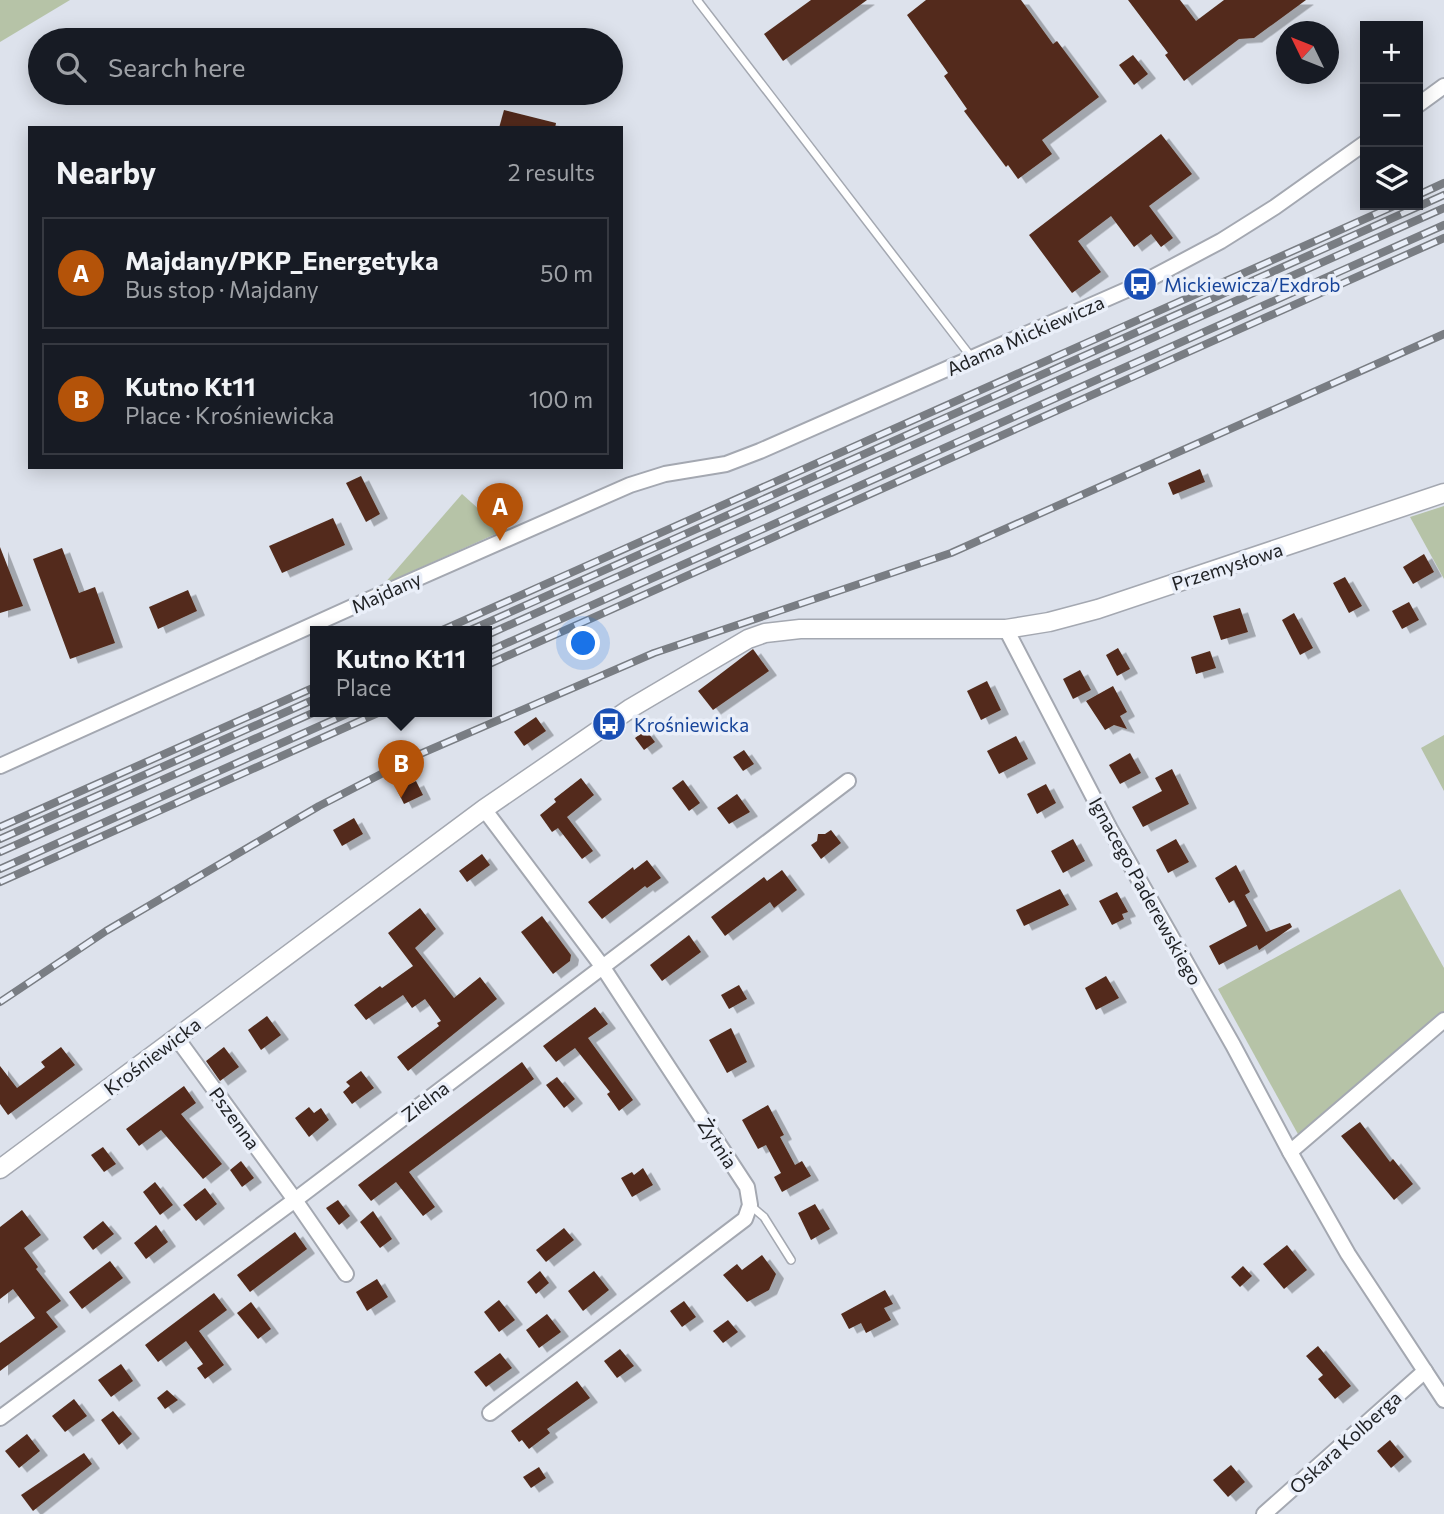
<!DOCTYPE html>
<html lang="en">
<head>
<meta charset="utf-8">
<style>
	:root { --surface:#171b24; --page:#20242c; --text:#f1f3f6; --muted:#9ea1a6; --line:#363941; --accent:#b45309 }
	body { margin:0; font-family:Commissioner,sans-serif; background:var(--page); color:var(--text) }
	.controls { position:absolute; right:21px; top:21px; display:grid; overflow:hidden; border-radius:0px; box-shadow:0 4px 18px #0003 }
	.controls button { width:63px; height:63px; display:grid; place-items:center; padding:0; border:0; border-bottom:2px solid var(--line); background:var(--surface); color:var(--text); font:35px sans-serif }
	.compass { position:absolute; left:1276px; top:21px; width:63px; height:63px; border-radius:50%; background:var(--surface); box-shadow:0 4px 18px #0003; rotate:313deg }
	.you { position:absolute; left:584px; top:644px; width:24px; height:24px; margin:-18px; border:5px solid #fff; border-radius:50%; background:#1a73e8; box-shadow:0 0 0 10px #1a73e833 }
	.badge { display:grid; place-items:center; width:46px; height:46px; border-radius:50%; background:var(--accent); color:#fff; font-size:23px; font-weight:700 }
	.pin { position:absolute; translate:-50% -58px; filter:drop-shadow(0 2px 4px #0008) }
	.pin::after { content:''; position:absolute; top:37px; width:24px; height:21px; background:inherit; clip-path:polygon(0 0,100% 0,50% 100%) }
	.popup { position:absolute; left:310px; top:626px; width:182px; height:91px; box-sizing:border-box; display:grid; place-content:center; border-radius:0px; background:var(--surface); filter:drop-shadow(0 2px 5px #0005); font-size:23px; white-space:nowrap; color:var(--muted) }
	.popup b { font-size:26px; color:var(--text) }
	.popup::after { content:''; position:absolute; left:50%; top:100%; margin-left:-14px; border:14px solid transparent; border-top-color:var(--surface) }
	.list { margin:0; padding:0; list-style:none }
	h2 { display:flex; justify-content:space-between; align-items:center; height:91px; margin:0; padding:0 28px; font-size:30px }
	h2 small { font-size:23px; font-weight:400; color:var(--muted) }
	.list li { display:grid; grid-template-columns:46px 1fr auto; gap:21px; align-items:center; box-sizing:border-box; height:112px; margin:0 14px 14px; padding:0 14px; border:2px solid var(--line); border-radius:0px }
	.list b { display:block; font-size:26px; white-space:nowrap }
	.list p { margin:0; font-size:23px; white-space:nowrap; color:var(--muted) }
	.list em { font-size:23px; font-style:normal; color:var(--muted) }
	.icon { flex:none; width:38px; height:38px; fill:none; stroke:currentColor; stroke-width:2; stroke-linecap:round; stroke-linejoin:round }
	.map { position:relative; flex:none; width:1444px; height:1514px; overflow:hidden }
	.search { position:absolute; background:var(--surface); box-shadow:0 4px 18px #0003; left:28px; top:28px; width:595px; height:77px; display:flex; align-items:center; gap:18px; box-sizing:border-box; padding:0 24px; border-radius:38px; color:var(--muted); font-size:26px }
	.panel { position:absolute; background:var(--surface); box-shadow:0 4px 18px #0003; left:28px; top:126px; width:595px; height:343px; border-radius:0px }
	.map>svg:first-child { display:block }
	.green { fill:#b6c3a7 }
	.building { fill:#522c1b; filter:url(#shadow) }
	.lines { fill:none; stroke-linecap:round; stroke-linejoin:round }
	.service-casing { stroke:#a4a8b1; stroke-width:10 }
	.minor-casing { stroke:#a4a8b1; stroke-width:18 }
	.tertiary-casing { stroke:#a4a8b1; stroke-width:21 }
	.service { stroke:#fff; stroke-width:7 }
	.minor { stroke:#fff; stroke-width:14 }
	.tertiary { stroke:#fff; stroke-width:18 }
	.rail-casing { stroke:#797d83; stroke-width:8 }
	.rail { stroke:#eaeff9; stroke-width:5; stroke-dasharray:16; stroke-linecap:butt }
	.labels { text-anchor:middle; dominant-baseline:central; stroke-width:7; stroke-linejoin:round; paint-order:stroke }
	.transit-label { font-size:19px; fill:#164399; stroke:#eaeff9; text-anchor:start }
	.street-label { font-size:19px; fill:#202225; stroke:#eaeff9 }
</style>
</head>
<body>
<div class="map">
<svg width="1444" height="1514" viewBox="0 0 1444 1514">
	<defs>
		<filter id="shadow"><feDropShadow dx="8" dy="4.5" stdDeviation="0" flood-color="#0004"/></filter>
	</defs>
	<rect width="100%" height="100%" fill="#dde2ec"/>
	<g class="green">
		<polygon points="0,0 70,0 0,42"/>
		<polygon points="462,494 500,528 500,532 384,584"/>
		<polygon points="1444,506 1444,579 1410,517"/>
		<polygon points="1444,735 1444,791 1421,748"/>
		<polygon points="1400,889 1444,968 1444,1011 1299,1136 1218,989"/>
	</g>
	<g class="building">
		<polygon points="811,0 867,0 783,61 764,34"/>
		<polygon points="926,0 1021,0 1053,44 1057,41 1099,97 1042,140 1052,154 1018,179 1008,165 1006,167 964,111 967,109 944,76 948,73 907,15"/>
		<polygon points="1128,0 1180,0 1196,21 1224,0 1306,0 1254,38 1239,39 1184,81 1165,55 1168,53"/>
		<polygon points="1133,55 1148,74 1134,85 1119,65"/>
		<polygon points="504,110 556,123 555,128 499,128"/>
		<polygon points="1161,134 1192,174 1149,206 1173,238 1161,247 1151,234 1134,247 1111,216 1078,241 1101,272 1072,293 1029,235"/>
		<polygon points="1200,469 1205,482 1173,495 1168,483"/>
		<polygon points="361,476 380,514 366,522 346,483"/>
		<polygon points="333,518 345,545 282,573 269,546"/>
		<polygon points="0,547 23,606 0,613"/>
		<polygon points="62,548 79,593 95,587 115,643 70,659 33,559"/>
		<polygon points="1424,554 1434,572 1413,584 1403,567"/>
		<polygon points="1345,577 1362,606 1349,613 1333,583"/>
		<polygon points="188,590 197,611 158,629 149,607"/>
		<polygon points="1409,602 1419,620 1402,629 1392,611"/>
		<polygon points="1240,608 1248,632 1221,640 1213,616"/>
		<polygon points="1294,613 1313,648 1300,655 1282,620"/>
		<polygon points="1118,648 1130,669 1117,676 1106,655"/>
		<polygon points="753,649 769,671 713,710 698,691"/>
		<polygon points="1210,651 1216,668 1196,674 1191,657"/>
		<polygon points="1080,670 1091,690 1073,699 1063,679"/>
		<polygon points="987,681 1001,710 981,720 967,691"/>
		<polygon points="1113,686 1127,712 1120,716 1127,729 1114,725 1105,730 1086,701"/>
		<polygon points="536,717 546,731 524,746 514,732"/>
		<polygon points="646,730 655,742 644,750 635,738"/>
		<polygon points="1016,736 1028,759 999,774 987,751"/>
		<polygon points="744,750 754,764 743,771 733,757"/>
		<polygon points="1130,753 1141,773 1120,784 1109,765"/>
		<polygon points="1172,769 1189,804 1143,827 1132,807 1162,791 1155,778"/>
		<polygon points="581,778 594,795 567,817 593,851 582,859 558,828 552,832 540,815 556,802 554,799"/>
		<polygon points="683,780 700,803 689,811 672,788"/>
		<polygon points="416,781 423,795 404,804 397,790"/>
		<polygon points="1046,784 1056,803 1037,814 1027,794"/>
		<polygon points="737,794 750,812 729,824 717,808"/>
		<polygon points="354,818 363,834 342,846 333,830"/>
		<polygon points="831,830 841,843 821,859 811,845 817,841 818,834 825,834"/>
		<polygon points="1073,839 1085,861 1063,873 1051,851"/>
		<polygon points="1176,839 1189,862 1168,873 1156,850"/>
		<polygon points="482,854 490,865 467,882 459,871"/>
		<polygon points="647,860 661,878 647,888 645,886 602,919 588,902 633,867 634,870"/>
		<polygon points="1236,865 1250,892 1245,895 1266,932 1290,923 1292,927 1259,950 1257,945 1219,965 1209,946 1247,926 1234,900 1229,903 1215,878"/>
		<polygon points="782,870 797,890 774,908 770,902 725,936 711,917 764,877 767,881"/>
		<polygon points="1060,889 1069,905 1024,926 1016,910"/>
		<polygon points="1117,892 1128,912 1122,914 1124,919 1112,925 1099,901"/>
		<polygon points="420,908 436,929 415,948 454,998 480,977 497,999 408,1071 397,1057 439,1026 437,1023 441,1021 425,999 412,1008 403,995 366,1020 354,1005 380,986 382,988 413,966 388,933"/>
		<polygon points="542,916 571,955 570,961 553,974 521,932"/>
		<polygon points="689,935 701,952 662,981 650,965"/>
		<polygon points="1106,976 1119,998 1096,1010 1085,988"/>
		<polygon points="739,985 747,999 729,1009 721,995"/>
		<polygon points="595,1007 608,1024 588,1038 633,1100 619,1111 607,1094 610,1092 575,1048 556,1062 543,1046"/>
		<polygon points="267,1016 281,1035 261,1050 248,1030"/>
		<polygon points="731,1028 747,1062 727,1073 709,1040"/>
		<polygon points="61,1047 75,1065 8,1115 0,1104 0,1066 17,1088 45,1067 41,1062"/>
		<polygon points="224,1047 239,1067 220,1081 206,1061"/>
		<polygon points="522,1062 534,1079 409,1172 435,1207 423,1216 396,1182 371,1201 358,1185"/>
		<polygon points="361,1071 374,1088 352,1104 343,1092 350,1086 346,1082"/>
		<polygon points="557,1077 575,1099 564,1108 546,1085"/>
		<polygon points="184,1086 196,1103 181,1114 222,1164 203,1179 161,1130 139,1146 126,1129"/>
		<polygon points="768,1105 784,1135 780,1137 795,1165 802,1161 811,1176 782,1192 774,1177 781,1173 766,1145 758,1149 742,1120"/>
		<polygon points="309,1107 314,1113 321,1108 329,1120 309,1137 295,1118"/>
		<polygon points="1360,1122 1390,1162 1393,1159 1413,1184 1394,1200 1341,1136"/>
		<polygon points="103,1147 116,1164 104,1172 91,1155"/>
		<polygon points="241,1161 254,1178 242,1187 230,1170"/>
		<polygon points="643,1168 653,1185 632,1197 621,1178 632,1172 634,1175"/>
		<polygon points="155,1182 173,1205 160,1215 143,1192"/>
		<polygon points="205,1188 217,1204 196,1221 183,1205"/>
		<polygon points="338,1200 350,1216 339,1225 326,1208"/>
		<polygon points="815,1204 830,1229 811,1240 798,1213"/>
		<polygon points="22,1210 41,1235 24,1248 38,1267 36,1269 61,1301 46,1312 58,1327 0,1371 0,1343 35,1318 13,1289 0,1299 0,1227"/>
		<polygon points="373,1211 392,1239 380,1248 360,1222"/>
		<polygon points="103,1221 114,1234 93,1250 83,1237"/>
		<polygon points="156,1225 168,1242 146,1259 134,1243"/>
		<polygon points="564,1228 574,1240 546,1262 536,1250"/>
		<polygon points="295,1232 307,1249 250,1292 237,1275"/>
		<polygon points="1287,1245 1307,1270 1284,1289 1263,1264"/>
		<polygon points="762,1255 776,1274 769,1290 747,1302 723,1275 737,1264 742,1270"/>
		<polygon points="110,1261 123,1278 82,1309 69,1292"/>
		<polygon points="1243,1266 1252,1276 1240,1287 1231,1277"/>
		<polygon points="540,1271 549,1283 536,1294 527,1282"/>
		<polygon points="594,1271 609,1290 583,1311 568,1291"/>
		<polygon points="377,1279 388,1297 367,1311 356,1292"/>
		<polygon points="885,1290 893,1304 884,1308 891,1320 866,1333 861,1323 849,1329 841,1314"/>
		<polygon points="214,1293 227,1310 199,1331 224,1365 205,1379 197,1368 203,1364 186,1341 158,1362 145,1345"/>
		<polygon points="499,1300 515,1320 499,1332 484,1312"/>
		<polygon points="684,1301 696,1317 682,1327 670,1311"/>
		<polygon points="251,1302 271,1329 258,1339 237,1313"/>
		<polygon points="547,1314 561,1332 539,1348 526,1330"/>
		<polygon points="728,1320 738,1332 723,1343 713,1331"/>
		<polygon points="1318,1346 1351,1386 1335,1399 1318,1379 1323,1375 1306,1356"/>
		<polygon points="620,1349 634,1366 617,1378 604,1361"/>
		<polygon points="500,1353 512,1368 486,1387 474,1372"/>
		<polygon points="121,1364 133,1381 111,1397 98,1380"/>
		<polygon points="577,1381 590,1398 547,1429 550,1433 529,1449 522,1440 519,1442 511,1431"/>
		<polygon points="167,1390 178,1400 165,1409 157,1398"/>
		<polygon points="74,1399 87,1416 65,1432 52,1416"/>
		<polygon points="113,1411 132,1434 119,1445 101,1420"/>
		<polygon points="27,1434 40,1451 19,1468 5,1451"/>
		<polygon points="1390,1440 1404,1457 1391,1468 1377,1451"/>
		<polygon points="84,1453 92,1464 33,1511 21,1495"/>
		<polygon points="1231,1465 1245,1482 1228,1497 1213,1480"/>
		<polygon points="539,1467 546,1478 531,1488 523,1477"/>
	</g>
	<g class="lines">
		<g class="service-casing">
			<g id="service">
				<polyline points="697,0 972,358"/>
				<polyline points="750,1205 764,1217 791,1260"/>
			</g>
		</g>
		<g class="minor-casing">
			<g id="minor">
				<polyline points="1418,105 1444,86"/>
				<polyline points="1006,629 1110,829 1233,1045 1290,1152 1348,1254 1444,1400"/>
				<polyline points="0,766 359,604 630,485 665,474 726,464 760,451 1140,284 1221,241 1275,207 1365,143"/>
				<polyline points="484,809 602,966 747,1187 750,1205 745,1219 490,1413"/>
				<polyline points="176,1037 295,1200 346,1274"/>
				<polyline points="1290,1152 1444,1020"/>
				<polyline points="0,1418 295,1200 848,781"/>
				<polyline points="1264,1514 1425,1371"/>
			</g>
		</g>
		<g class="tertiary-casing">
			<polyline id="tertiary" points="0,1169 484,809 631,708 748,639 765,633 800,629 1006,629 1049,622 1098,609 1444,493"/>
		</g>
		<use href="#service" class="service"/>
		<use href="#minor" class="minor"/>
		<use href="#tertiary" class="tertiary"/>
		<g class="rail-casing">
			<g id="rail">
				<polyline points="1418,195 1444,183"/>
				<polyline points="438,632 1396,205"/>
				<polyline points="466,632 1444,195"/>
				<polyline points="487,635 1444,208"/>
				<polyline points="487,652 1444,225"/>
				<polyline points="487,665 1444,238"/>
				<polyline points="0,827 315,687"/>
				<polyline points="0,839 315,699"/>
				<polyline points="0,852 315,712"/>
				<polyline points="0,869 351,712"/>
				<polyline points="0,882 380,712"/>
				<polyline points="0,1002 106,931 319,806 420,754 654,653 951,553 1444,334"/>
			</g>
		</g>
		<use href="#rail" class="rail"/>
	</g>
	<defs>
		<g id="bus-disc" transform="scale(1.75)"><circle r="9.5" fill="#1a4fb4" stroke="#eaeff9"/><path d="M-5-6H5V4H4V6H2V4H-2V6H-4V4H-5ZM-3.5-4V0h7V-4ZM-3.5 1.2v1.5H-2V1.2ZM2 1.2v1.5H3.5V1.2Z" fill="#fff"/></g>
	</defs>
	<g fill-rule="evenodd">
		<use href="#bus-disc" x="1140" y="284"/>
		<use href="#bus-disc" x="609" y="724"/>
	</g>
	<g class="labels">
		<g class="transit-label">
			<text x="1164" y="284">Mickiewicza/Exdrob</text>
			<text x="634" y="724">Krośniewicka</text>
		</g>
		<g class="street-label">
			<text transform="translate(1025 335) rotate(-24)">Adama Mickiewicza</text>
			<text transform="translate(1227 566) rotate(-18)">Przemysłowa</text>
			<text transform="translate(386 592) rotate(-24)">Majdany</text>
			<text transform="translate(1146 891) rotate(61)">Ignacego Paderewskiego</text>
			<text transform="translate(152 1056) rotate(-37)">Krośniewicka</text>
			<text transform="translate(425 1101) rotate(-37)">Zielna</text>
			<text transform="translate(235 1118) rotate(54)">Pszenna</text>
			<text transform="translate(718 1143) rotate(57)">Żytnia</text>
			<text transform="translate(1345 1442) rotate(-42)">Oskara Kolberga</text>
		</g>
	</g>
</svg>
<div class="controls">
<button>+</button>
<button>−</button>
<button><svg class="icon" aria-label="layers" viewBox="0 0 24 24"><path d="M12 4l9 5-9 5-9-5zM3 14l9 5 9-5"/></svg></button>
</div>
<svg class="compass" viewBox="-18 -18 36 36"><path d="M0-13l5 13h-10z" fill="#e53935"/><path d="M0 13l5-13h-10z" fill="#9ea1a6"/></svg>
<div class="you"></div>
<div class="pin badge" style="left:500px;top:541px">A</div>
<div class="pin badge" style="left:401px;top:798px">B</div>
<div class="popup"><b>Kutno Kt11</b>Place</div>
<div class="search"><svg class="icon" aria-label="search" viewBox="0 0 24 24"><circle cx="10" cy="10" r="6"/><path d="M15 15l6 6"/></svg>Search here</div>
<section class="panel">
<h2>Nearby<small>2 results</small></h2>
<ul class="list">
<li><span class="badge">A</span><div><b>Majdany/PKP_Energetyka</b><p>Bus stop · Majdany</p></div><em>50 m</em></li>
<li><span class="badge">B</span><div><b>Kutno Kt11</b><p>Place · Krośniewicka</p></div><em>100 m</em></li>
</ul>
</section>
</div>
</body>
</html>
